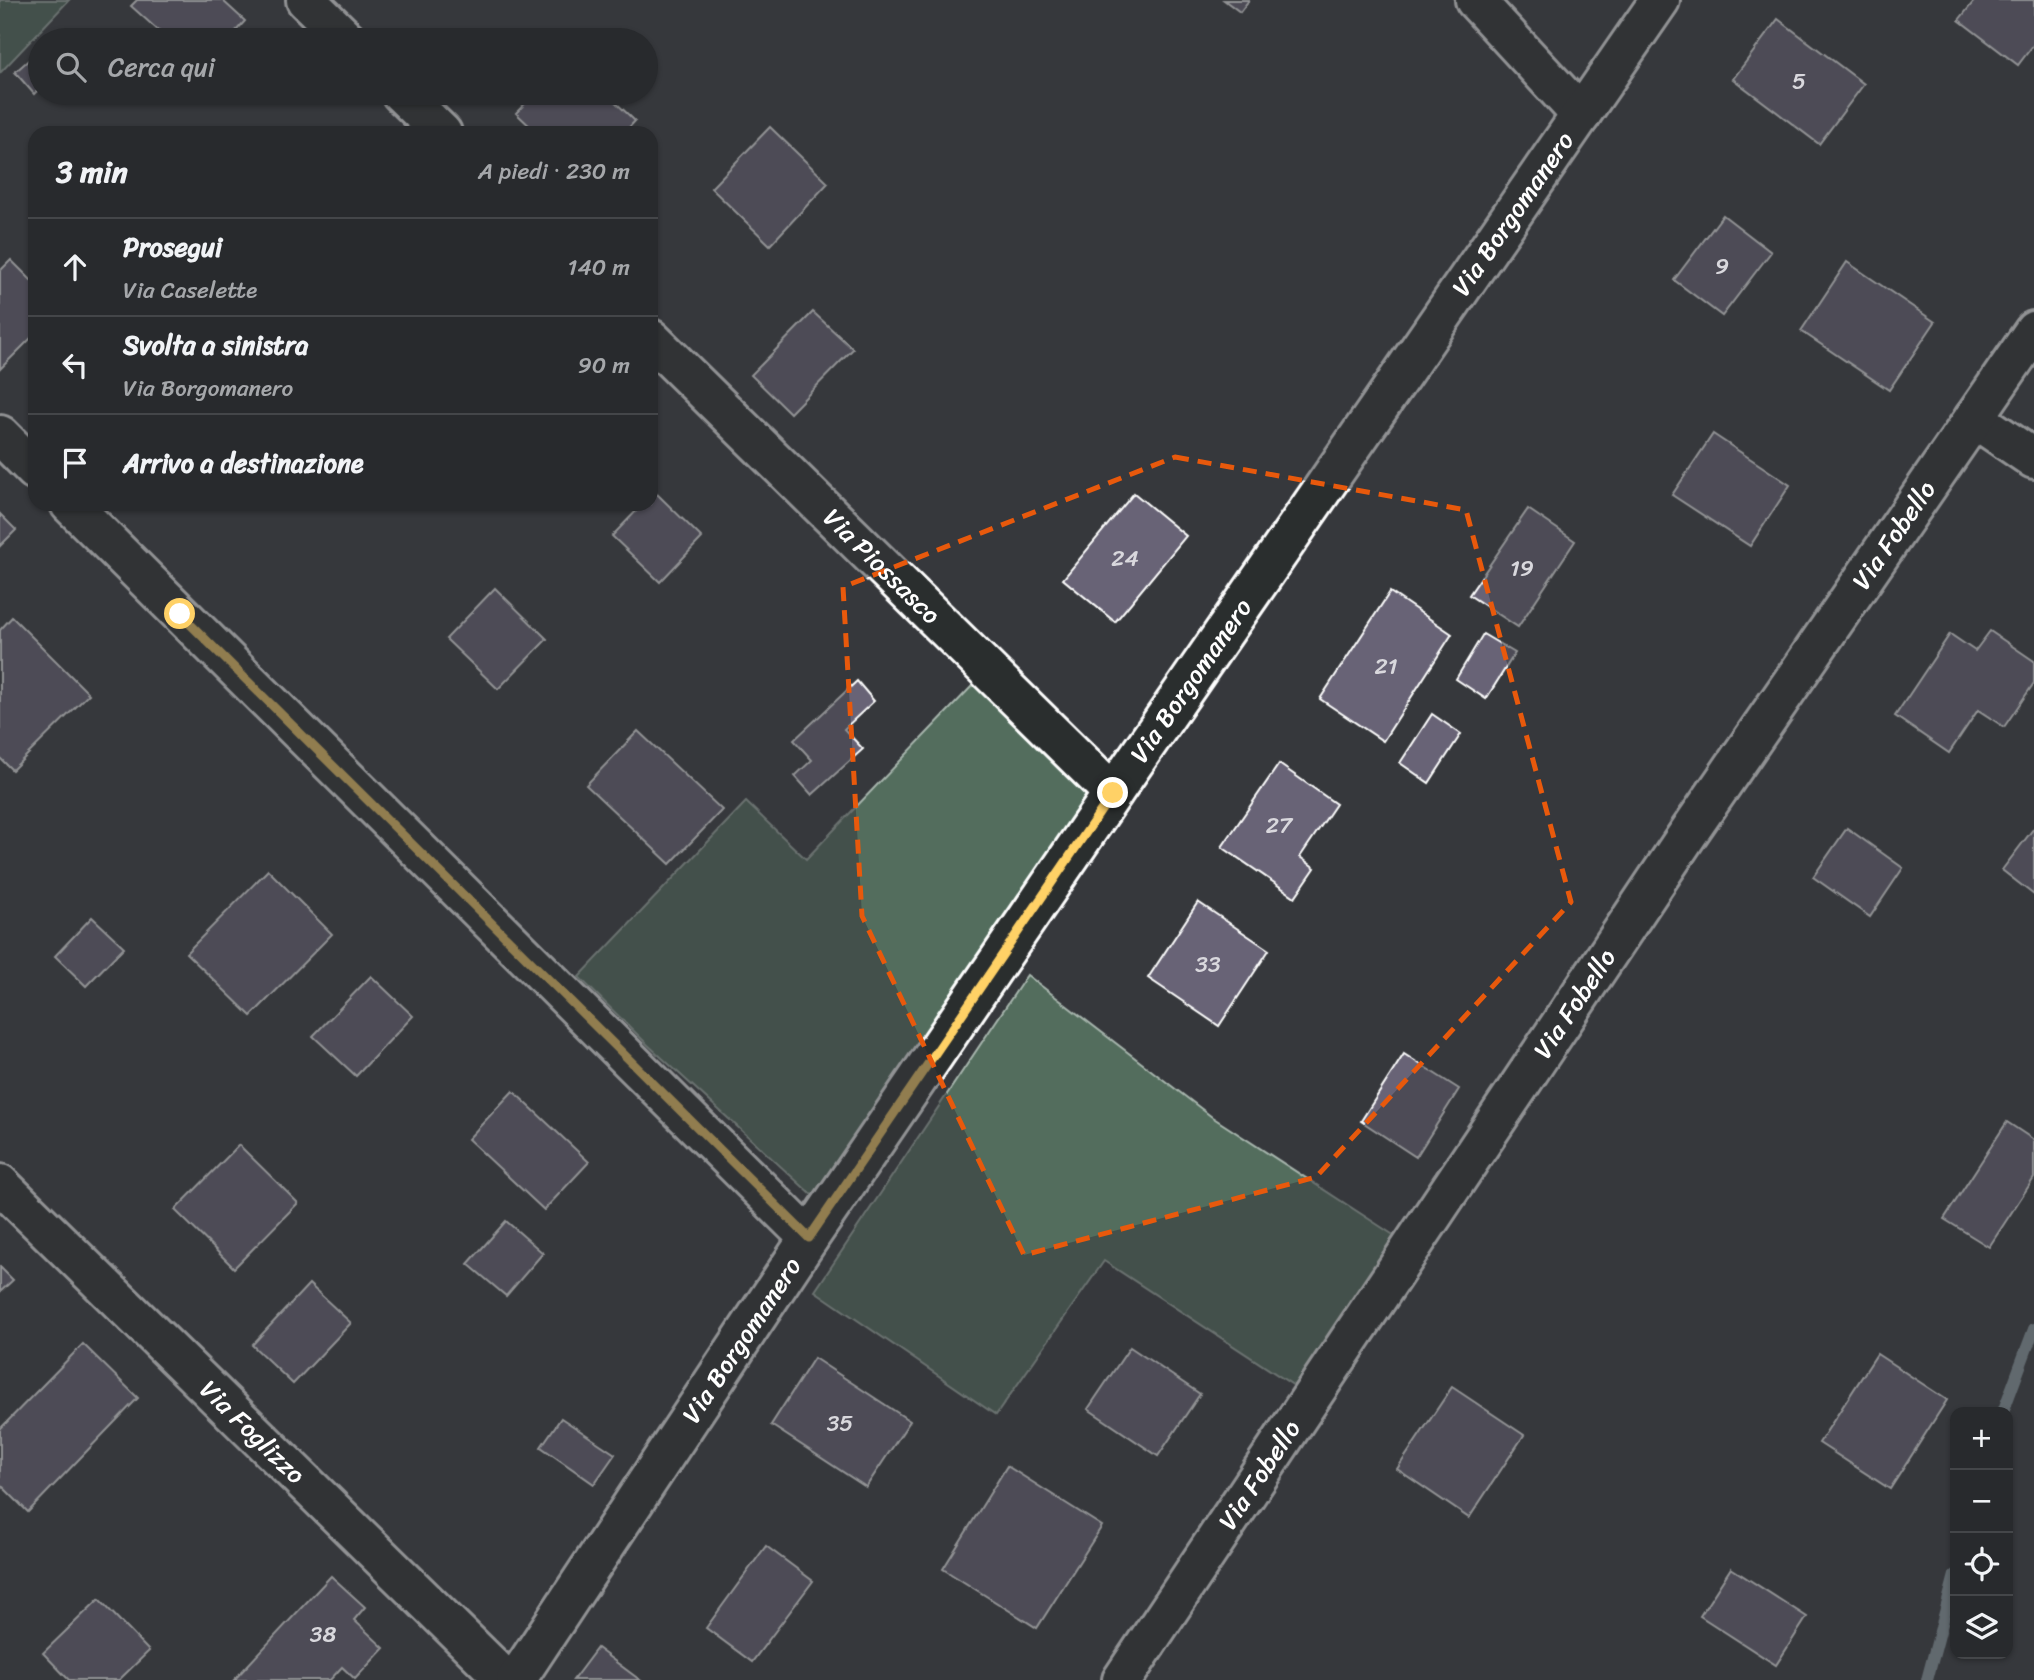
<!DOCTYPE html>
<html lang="it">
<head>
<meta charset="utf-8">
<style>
	:root { --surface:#282a2d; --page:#303235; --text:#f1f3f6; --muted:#a5a7aa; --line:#444649 }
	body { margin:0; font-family:Sriracha,sans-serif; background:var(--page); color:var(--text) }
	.controls { position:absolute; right:21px; bottom:21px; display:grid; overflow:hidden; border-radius:14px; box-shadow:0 2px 5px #0004 }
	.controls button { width:63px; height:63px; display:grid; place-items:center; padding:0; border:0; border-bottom:2px solid var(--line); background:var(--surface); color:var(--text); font:35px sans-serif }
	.stop { position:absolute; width:21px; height:21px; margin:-16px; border:5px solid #ffd166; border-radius:50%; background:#fff }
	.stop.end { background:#ffd166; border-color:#fff; box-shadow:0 2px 7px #0008 }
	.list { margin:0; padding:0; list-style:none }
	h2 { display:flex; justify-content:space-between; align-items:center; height:91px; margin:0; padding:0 28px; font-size:30px }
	h2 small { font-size:23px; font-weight:400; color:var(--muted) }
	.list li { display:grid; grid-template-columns:46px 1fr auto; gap:21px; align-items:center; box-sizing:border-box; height:98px; padding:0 28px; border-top:2px solid var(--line) }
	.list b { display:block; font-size:26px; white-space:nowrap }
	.list p { margin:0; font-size:23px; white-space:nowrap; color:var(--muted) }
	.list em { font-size:23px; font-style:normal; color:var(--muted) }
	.icon { flex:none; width:38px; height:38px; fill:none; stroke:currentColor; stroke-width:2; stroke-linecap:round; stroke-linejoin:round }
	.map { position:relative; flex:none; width:2034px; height:1680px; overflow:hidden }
	.search { position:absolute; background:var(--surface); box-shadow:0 2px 5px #0004; left:28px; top:28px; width:630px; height:77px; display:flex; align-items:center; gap:18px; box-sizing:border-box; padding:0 24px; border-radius:38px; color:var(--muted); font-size:26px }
	.panel { position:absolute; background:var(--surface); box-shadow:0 2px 5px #0004; left:28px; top:126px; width:630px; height:385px; border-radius:21px }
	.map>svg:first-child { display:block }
	.green { fill:#526d5d; stroke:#a8b6ae; stroke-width:2 }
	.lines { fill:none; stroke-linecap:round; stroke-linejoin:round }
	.stream { stroke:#95a5ac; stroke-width:12 }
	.building { fill:#686476; stroke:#fff; stroke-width:2 }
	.minor-casing { stroke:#fff; stroke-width:44 }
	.minor { stroke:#2a2d2e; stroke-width:38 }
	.route { stroke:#ffd166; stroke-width:9 }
	.marked { fill:none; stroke:#e8590c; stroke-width:5; stroke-dasharray:14 9; stroke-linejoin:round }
	.labels { text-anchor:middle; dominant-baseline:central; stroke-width:6; stroke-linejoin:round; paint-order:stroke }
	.number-label { font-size:23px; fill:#d9d8dd }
	.street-label { font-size:26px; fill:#fff; stroke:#2a2d2e }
</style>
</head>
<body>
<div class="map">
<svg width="2034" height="1680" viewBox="0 0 2034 1680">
	<rect width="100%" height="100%" fill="#36383c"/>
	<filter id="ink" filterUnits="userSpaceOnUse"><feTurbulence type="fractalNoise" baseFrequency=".0143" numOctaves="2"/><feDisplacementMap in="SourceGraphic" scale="14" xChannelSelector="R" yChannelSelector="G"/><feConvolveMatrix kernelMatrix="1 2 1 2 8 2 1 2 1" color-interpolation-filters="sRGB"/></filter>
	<g filter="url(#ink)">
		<g class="green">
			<polygon points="0,0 69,0 0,73"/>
			<polygon points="974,684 1089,796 813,1196 648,1045 579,977 746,802 806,859"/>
			<polygon points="1027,975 1212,1117 1395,1236 1296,1387 1104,1261 996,1415 815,1291"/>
		</g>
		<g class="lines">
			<g class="stream">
				<polyline points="2003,1412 2034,1329"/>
				<polyline points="1927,1680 1955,1575"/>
			</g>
		</g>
		<g class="building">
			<polygon points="137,0 222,0 245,21 228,40 169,40 131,6"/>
			<polygon points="1224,0 1249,0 1240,12"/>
			<polygon points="1975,0 2034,0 2034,44 2018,65 1959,20"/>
			<polygon points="1778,19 1864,84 1819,144 1733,79"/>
			<polygon points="40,50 40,88 34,94 15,72"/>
			<polygon points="535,93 606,93 635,121 624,133 537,133 516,113"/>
			<polygon points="770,127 828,183 770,245 711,188"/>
			<polygon points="1723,215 1771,252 1722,316 1674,280"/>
			<polygon points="11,260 35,284 35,334 0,369 0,271"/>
			<polygon points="1847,262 1935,322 1889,390 1801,331"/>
			<polygon points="813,312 853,349 790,413 751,375"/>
			<polygon points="1713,434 1790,485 1750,546 1672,495"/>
			<polygon points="655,492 702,538 660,582 612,536 643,504 651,504 651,496"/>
			<polygon points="1134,493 1186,536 1115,622 1063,579"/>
			<polygon points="1528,509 1575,541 1518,627 1469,595"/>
			<polygon points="0,514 16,530 0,546"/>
			<polygon points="495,588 547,639 498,689 446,639"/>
			<polygon points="1390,592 1452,634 1383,741 1320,699"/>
			<polygon points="12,617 89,694 12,770 0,758 0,630"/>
			<polygon points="1990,631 2034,661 2034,683 2004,727 1978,710 1949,753 1895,716 1950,634 1975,651"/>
			<polygon points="1483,634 1515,653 1486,699 1456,679"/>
			<polygon points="857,681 874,701 844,729 863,749 812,795 795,776 812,760 794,740"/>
			<polygon points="1432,714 1461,734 1429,783 1400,763"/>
			<polygon points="638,731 722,810 670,864 586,785"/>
			<polygon points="1279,764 1336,804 1300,857 1315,868 1295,897 1222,847"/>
			<polygon points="1847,828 1903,868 1870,917 1813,877"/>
			<polygon points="2034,828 2034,895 2002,870"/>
			<polygon points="268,870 332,934 251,1016 186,953"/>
			<polygon points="1198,902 1269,950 1219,1026 1148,978"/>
			<polygon points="92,917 124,947 86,986 55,956"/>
			<polygon points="371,976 413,1016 356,1076 313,1036"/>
			<polygon points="1404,1054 1459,1089 1416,1157 1361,1121"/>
			<polygon points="513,1091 589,1162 544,1210 468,1139"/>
			<polygon points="2007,1122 2034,1140 2034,1178 1989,1247 1944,1219"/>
			<polygon points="239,1145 298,1203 234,1268 175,1210"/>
			<polygon points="506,1221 543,1253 506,1296 468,1264"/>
			<polygon points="0,1267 13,1280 0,1292"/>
			<polygon points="309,1284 351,1323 293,1384 252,1345"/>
			<polygon points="83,1344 138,1398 28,1512 0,1484 0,1429"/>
			<polygon points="1130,1347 1200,1394 1158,1456 1088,1409"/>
			<polygon points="1877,1354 1947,1400 1890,1489 1819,1443"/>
			<polygon points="814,1358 910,1421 866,1487 771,1425"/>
			<polygon points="1452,1387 1524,1435 1469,1518 1397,1469"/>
			<polygon points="561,1418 615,1454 594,1484 541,1447"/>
			<polygon points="1007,1466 1102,1526 1037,1628 943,1569"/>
			<polygon points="766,1546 813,1581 752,1662 706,1628"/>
			<polygon points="1731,1568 1807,1617 1776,1665 1700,1616"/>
			<polygon points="331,1576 365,1607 354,1620 384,1648 355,1679 342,1667 330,1680 234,1680"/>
			<polygon points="99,1599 149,1651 119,1680 69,1680 43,1653"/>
			<polygon points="597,1648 640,1680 573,1680"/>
		</g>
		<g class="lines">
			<g class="minor-casing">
				<g id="minor">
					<polyline points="306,0 347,40"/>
					<polyline points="1475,0 1581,115"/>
					<polyline points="401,93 442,133"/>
					<path id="s1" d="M651,339L1113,793"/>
					<polyline points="1974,418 2034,459"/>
					<polyline points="0,435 35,470"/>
					<polyline points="70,504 809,1238"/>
					<path id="s2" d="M0,1184L506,1680"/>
					<path id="s3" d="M516,1680L809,1238L1113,793L1660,0"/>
					<path id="s4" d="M1122,1680L1687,835L2034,331"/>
				</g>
			</g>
			<use href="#minor" class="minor"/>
		</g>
	</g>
	<g class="lines" filter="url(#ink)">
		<polyline class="route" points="180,614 809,1238 1113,793"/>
	</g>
	<path d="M0 0H2034V1680H0ZM1175,457L1466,510L1571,902L1316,1177L1024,1255L862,916L843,587Z" fill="#36383c" fill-opacity=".55" fill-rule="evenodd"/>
	<path class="marked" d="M1175,457L1466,510L1571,902L1316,1177L1024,1255L862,916L843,587Z"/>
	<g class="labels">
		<g class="number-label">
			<text x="1799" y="81">5</text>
			<text x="1722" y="266">9</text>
			<text x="1125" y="558">24</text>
			<text x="1522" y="568">19</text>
			<text x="1386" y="666">21</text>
			<text x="1279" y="825">27</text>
			<text x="1208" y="964">33</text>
			<text x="840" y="1423">35</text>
			<text x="323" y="1634">38</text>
		</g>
		<g class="street-label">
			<text stroke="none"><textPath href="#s3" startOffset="1773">Via Borgomanero</textPath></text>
			<text stroke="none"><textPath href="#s4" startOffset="1381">Via Fobello</textPath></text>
			<text stroke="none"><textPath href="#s1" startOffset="324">Via Piossasco</textPath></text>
			<text stroke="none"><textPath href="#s3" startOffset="1206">Via Borgomanero</textPath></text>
			<text stroke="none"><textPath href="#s4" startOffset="814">Via Fobello</textPath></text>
			<text stroke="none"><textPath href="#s3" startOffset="408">Via Borgomanero</textPath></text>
			<text stroke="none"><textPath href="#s2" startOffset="354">Via Foglizzo</textPath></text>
			<text stroke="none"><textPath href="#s4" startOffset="247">Via Fobello</textPath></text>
		</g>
	</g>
</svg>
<div class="controls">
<button>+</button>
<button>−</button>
<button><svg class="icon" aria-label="locate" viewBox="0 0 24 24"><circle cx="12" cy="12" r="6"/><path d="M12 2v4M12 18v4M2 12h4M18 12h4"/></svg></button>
<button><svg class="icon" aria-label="layers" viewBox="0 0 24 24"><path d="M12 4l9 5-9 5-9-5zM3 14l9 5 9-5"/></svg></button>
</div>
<div class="stop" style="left:180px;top:614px"></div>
<div class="stop end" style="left:1113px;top:793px"></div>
<div class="search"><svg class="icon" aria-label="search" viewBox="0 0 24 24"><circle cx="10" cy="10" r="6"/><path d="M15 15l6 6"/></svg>Cerca qui</div>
<section class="panel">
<h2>3 min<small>A piedi · 230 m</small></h2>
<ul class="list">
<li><svg class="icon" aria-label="ahead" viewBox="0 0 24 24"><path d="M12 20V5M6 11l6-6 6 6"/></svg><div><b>Prosegui</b><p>Via Caselette</p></div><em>140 m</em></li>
<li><svg class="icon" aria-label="left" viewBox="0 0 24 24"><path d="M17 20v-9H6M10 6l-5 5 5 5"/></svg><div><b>Svolta a sinistra</b><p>Via Borgomanero</p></div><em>90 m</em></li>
<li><svg class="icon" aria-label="arrive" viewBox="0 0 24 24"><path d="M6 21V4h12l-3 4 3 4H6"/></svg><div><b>Arrivo a destinazione</b></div></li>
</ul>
</section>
</div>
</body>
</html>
